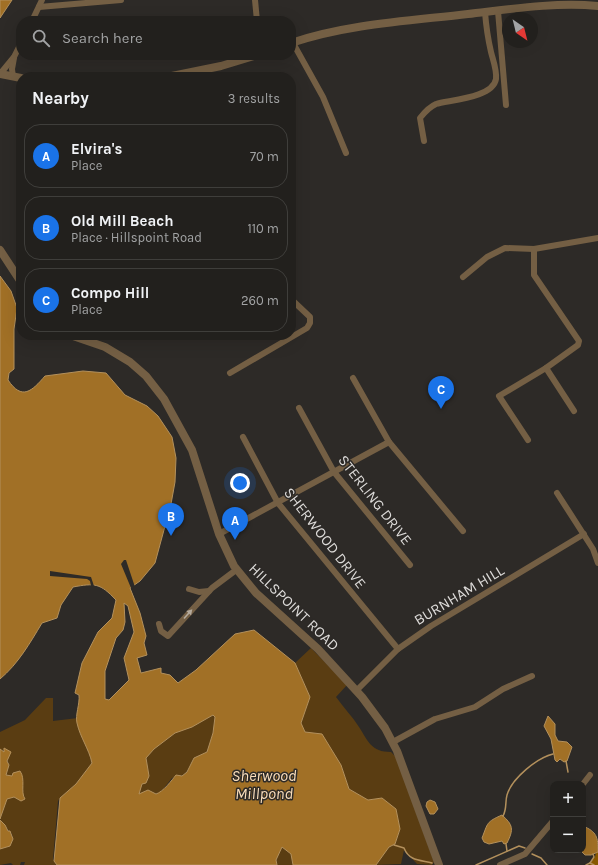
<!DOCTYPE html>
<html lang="en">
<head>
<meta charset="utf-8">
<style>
	:root { --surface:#22201d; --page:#2e2d2a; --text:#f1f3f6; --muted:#a2a3a4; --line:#3f3e3b; --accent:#1a73e8 }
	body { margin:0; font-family:Karla,sans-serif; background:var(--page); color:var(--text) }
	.controls { position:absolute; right:12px; bottom:12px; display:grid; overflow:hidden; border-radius:8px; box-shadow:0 4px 16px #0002 }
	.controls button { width:36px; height:36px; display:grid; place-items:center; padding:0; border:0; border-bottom:1px solid var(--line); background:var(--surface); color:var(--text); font:20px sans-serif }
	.compass { position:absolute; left:502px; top:12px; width:36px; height:36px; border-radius:50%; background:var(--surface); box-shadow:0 4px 16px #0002; rotate:145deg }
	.you { position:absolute; left:240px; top:483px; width:14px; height:14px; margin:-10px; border:3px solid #fff; border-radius:50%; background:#1a73e8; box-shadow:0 0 0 6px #1a73e833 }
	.badge { display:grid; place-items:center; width:26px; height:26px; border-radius:50%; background:var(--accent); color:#fff; font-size:13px; font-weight:700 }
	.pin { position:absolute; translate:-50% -33px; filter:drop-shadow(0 1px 2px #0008) }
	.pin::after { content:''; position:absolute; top:21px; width:14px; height:12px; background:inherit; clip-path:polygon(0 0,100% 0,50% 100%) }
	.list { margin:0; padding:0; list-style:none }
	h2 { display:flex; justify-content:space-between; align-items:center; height:52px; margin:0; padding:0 16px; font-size:17px }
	h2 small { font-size:13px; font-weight:400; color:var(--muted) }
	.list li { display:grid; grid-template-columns:26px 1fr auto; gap:12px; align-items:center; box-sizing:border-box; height:64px; margin:0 8px 8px; padding:0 8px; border:1px solid var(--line); border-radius:16px }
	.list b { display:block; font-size:15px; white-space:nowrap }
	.list p { margin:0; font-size:13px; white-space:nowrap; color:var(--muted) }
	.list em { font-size:13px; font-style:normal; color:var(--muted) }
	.icon { flex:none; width:22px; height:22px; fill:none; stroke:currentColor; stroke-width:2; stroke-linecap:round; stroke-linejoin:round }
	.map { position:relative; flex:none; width:598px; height:865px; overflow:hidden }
	.search { position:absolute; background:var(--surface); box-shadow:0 4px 16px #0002; left:16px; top:16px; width:280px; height:44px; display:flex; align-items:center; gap:10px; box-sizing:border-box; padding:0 14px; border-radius:16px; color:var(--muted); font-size:15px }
	.panel { position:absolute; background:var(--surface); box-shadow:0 4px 16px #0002; left:16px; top:72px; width:280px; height:268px; border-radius:16px }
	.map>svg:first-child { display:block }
	.green { fill:#5a3d12 }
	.forest { fill:#885800 }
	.water { fill:#a17026; stroke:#b3905c; fill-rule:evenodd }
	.pier { fill:#2d2a27 }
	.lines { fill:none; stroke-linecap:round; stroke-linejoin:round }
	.stream { stroke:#b3905c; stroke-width:1.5 }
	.minor { stroke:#745f44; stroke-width:6 }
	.tertiary { stroke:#745f44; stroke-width:8 }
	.oneway { fill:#b3a99d }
	.labels { text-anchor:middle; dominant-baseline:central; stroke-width:3; stroke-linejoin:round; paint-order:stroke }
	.street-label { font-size:15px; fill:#dddbd9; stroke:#2d2a27 }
	.water-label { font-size:16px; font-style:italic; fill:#fadebb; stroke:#2d2a27 }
</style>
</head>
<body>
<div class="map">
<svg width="598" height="865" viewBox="0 0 598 865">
	<rect width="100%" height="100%" fill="#2d2a27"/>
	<g class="green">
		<path d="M311,648L347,685L336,697C343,707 352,716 359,727C368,741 371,752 391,752L396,757L434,862L432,865L417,864L404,850L401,864L376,865L389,847L395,844L400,829L382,798L368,800L349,789L341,765L315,734L305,732L301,723L310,697L295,663Z"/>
		<path d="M46,698H53V721L78,718C79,734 88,747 92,763L76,784L60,798L58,801L53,859L57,865H24L25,862H21L20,865H13L11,863L0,865V849L10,846L13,839L12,834L0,820L7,799L14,797L21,801L23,796L12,776L6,775L9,765L5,750L2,751L0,749V732L25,720Z"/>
		<path d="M213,715L215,717L213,733L207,752L194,758C187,772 188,775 172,778L160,793L138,795L142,784L149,776L146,758L154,749L175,733L192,727Z"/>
		<polygon points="282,847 291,854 293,865 277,865 276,860"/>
	</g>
	<polygon class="forest" points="596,852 598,852 598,865 589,865 595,857"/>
	<g class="water">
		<polygon points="0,0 12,0 0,18"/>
		<path d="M0,276L11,291L17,308L14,329V369L9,373L8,380C22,401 32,391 45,376L83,371L106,373L125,395L147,406L158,416L172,437L176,458L175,482L171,504L155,563L140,581L130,588L140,613L146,636L144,643L147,655L137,658L141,673L161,668V673L170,675L178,683L196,670L235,634L254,630L295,663L310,697L301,723L305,732L322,734L341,765L349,789L368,800L382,798L396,809L400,829L395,844L389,847L376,865H293L291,854L282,847L276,860L277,865H57L54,861L60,798L76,784L92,763C89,749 80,737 77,723C75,715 80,704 79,695L75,693L82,663L98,632L112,618L116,600C100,583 95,583 73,587L61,605L57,618L42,623C30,643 18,664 0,679ZM124,603L128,606L134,632L124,658L129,680L109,700L105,699V671L116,638L123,630L125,622ZM213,715L215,717L213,733L207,752L194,758L187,772L182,776L176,775C172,780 163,792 156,794L148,790L139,794L142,784L146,783L149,776L146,758L154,749L175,733L192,727Z"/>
		<polygon points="548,716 555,724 555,735 558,741 567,742 572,747 567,761 564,762 560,759 557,762 555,760 551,739 544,726"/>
		<path d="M4,748L11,752L7,761L9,765L6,775L12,776L13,773L20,771C26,779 20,792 25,799L21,801L14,797L7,799L0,819V749L4,752Z"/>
		<polygon points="430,800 435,802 438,809 434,814 430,814 426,806 427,802"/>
		<path d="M502,815C513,825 514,829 507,843L504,844L502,841L489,844L484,842L482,838C488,823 486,822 502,815Z"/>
		<polygon points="0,820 5,825 8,831 10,831 13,839 10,846 0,849"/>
		<path d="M583,826C597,832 598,837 598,852L591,855H585L580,850H583Z"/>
	</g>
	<g class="pier">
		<polygon points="124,560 126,560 135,587 132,589 136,600 121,564"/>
		<polygon points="50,571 91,577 94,586 91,586 90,581 87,579 50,576"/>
	</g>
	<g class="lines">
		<g class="stream">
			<polyline points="566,761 568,772"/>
			<path d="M503,816C507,809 505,802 507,795C512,778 537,758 553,754"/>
			<polyline points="506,844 507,851"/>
			<path d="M394,845L404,848C409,861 420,860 432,863"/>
			<polyline points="532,854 541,858 547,865"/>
			<polyline points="590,863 594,857 593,854"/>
			<polyline points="476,865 519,846 525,848"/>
			<polyline points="586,865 590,863 594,865"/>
		</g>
		<g class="minor">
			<polyline points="255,0 257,21"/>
			<polyline points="39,7 121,0"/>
			<polyline points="498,11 506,105"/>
			<polyline points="32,21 42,0"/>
			<polyline points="293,43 323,97 346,153"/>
			<polyline points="0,74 14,57 21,43"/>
			<polyline points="13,77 12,69 14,58"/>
			<path d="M424,141L420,118C424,113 429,107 436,104C449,100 493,98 496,79C497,70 493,60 491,52C488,39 486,25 485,12"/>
			<polyline points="463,277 487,257 505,248 534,249 598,238"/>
			<polyline points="546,368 574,411"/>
			<polyline points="230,373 307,328 310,323 310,317 291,299"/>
			<polyline points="353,378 389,442 463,531"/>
			<polyline points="299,408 334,472 410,565"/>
			<polyline points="243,437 278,503 398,649"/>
			<polyline points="528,440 499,396 546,368 578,345 579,341 534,275 534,249"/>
			<polyline points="557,493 593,549 598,563"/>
			<polyline points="219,534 389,442"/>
			<polyline points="189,589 199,592 209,591"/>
			<polyline points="159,624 161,631 168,636 212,588 236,570"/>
			<polyline points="356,691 398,649 431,626 584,534"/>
			<polyline points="393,742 435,719 475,707 503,689 532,676"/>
			<polyline points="583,784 590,775"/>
			<polyline points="500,865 525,854 553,821"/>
		</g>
		<g class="tertiary">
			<path d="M291,43C348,24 408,21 468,14C511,9 555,2 598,6"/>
			<polyline points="0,74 21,78"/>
			<polyline points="167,77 221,66 257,55"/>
			<polyline points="0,250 21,282"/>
			<polyline points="70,335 105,347 130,362 146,376 164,399 192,450 219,534 234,566 256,593 318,649 362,697 385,728 397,751 439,865"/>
		</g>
	</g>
	<defs><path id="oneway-solid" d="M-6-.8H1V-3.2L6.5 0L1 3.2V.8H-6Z"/></defs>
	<use class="oneway" href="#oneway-solid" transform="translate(188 614) rotate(-48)"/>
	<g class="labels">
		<g class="street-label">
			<text transform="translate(375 500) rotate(52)">STERLING DRIVE</text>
			<text transform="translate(325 538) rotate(52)">SHERWOOD DRIVE</text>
			<text transform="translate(459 595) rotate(-31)">BURNHAM HILL</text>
			<text transform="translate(294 607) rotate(44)">HILLSPOINT ROAD</text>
		</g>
		<g class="water-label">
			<text x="264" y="775">Sherwood<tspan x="264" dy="18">Millpond</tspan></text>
		</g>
	</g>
</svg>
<div class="controls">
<button>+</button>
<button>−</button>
</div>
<svg class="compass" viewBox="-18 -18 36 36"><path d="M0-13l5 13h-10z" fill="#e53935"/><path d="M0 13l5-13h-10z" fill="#a2a3a4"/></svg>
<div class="you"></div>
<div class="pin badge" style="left:235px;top:540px">A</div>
<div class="pin badge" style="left:171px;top:536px">B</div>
<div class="pin badge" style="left:441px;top:409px">C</div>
<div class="search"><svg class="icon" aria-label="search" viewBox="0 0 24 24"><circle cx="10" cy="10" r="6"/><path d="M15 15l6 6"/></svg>Search here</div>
<section class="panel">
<h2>Nearby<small>3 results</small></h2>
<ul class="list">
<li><span class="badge">A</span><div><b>Elvira's</b><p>Place</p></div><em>70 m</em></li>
<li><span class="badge">B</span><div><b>Old Mill Beach</b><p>Place · Hillspoint Road</p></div><em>110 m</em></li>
<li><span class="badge">C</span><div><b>Compo Hill</b><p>Place</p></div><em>260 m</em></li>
</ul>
</section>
</div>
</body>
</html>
